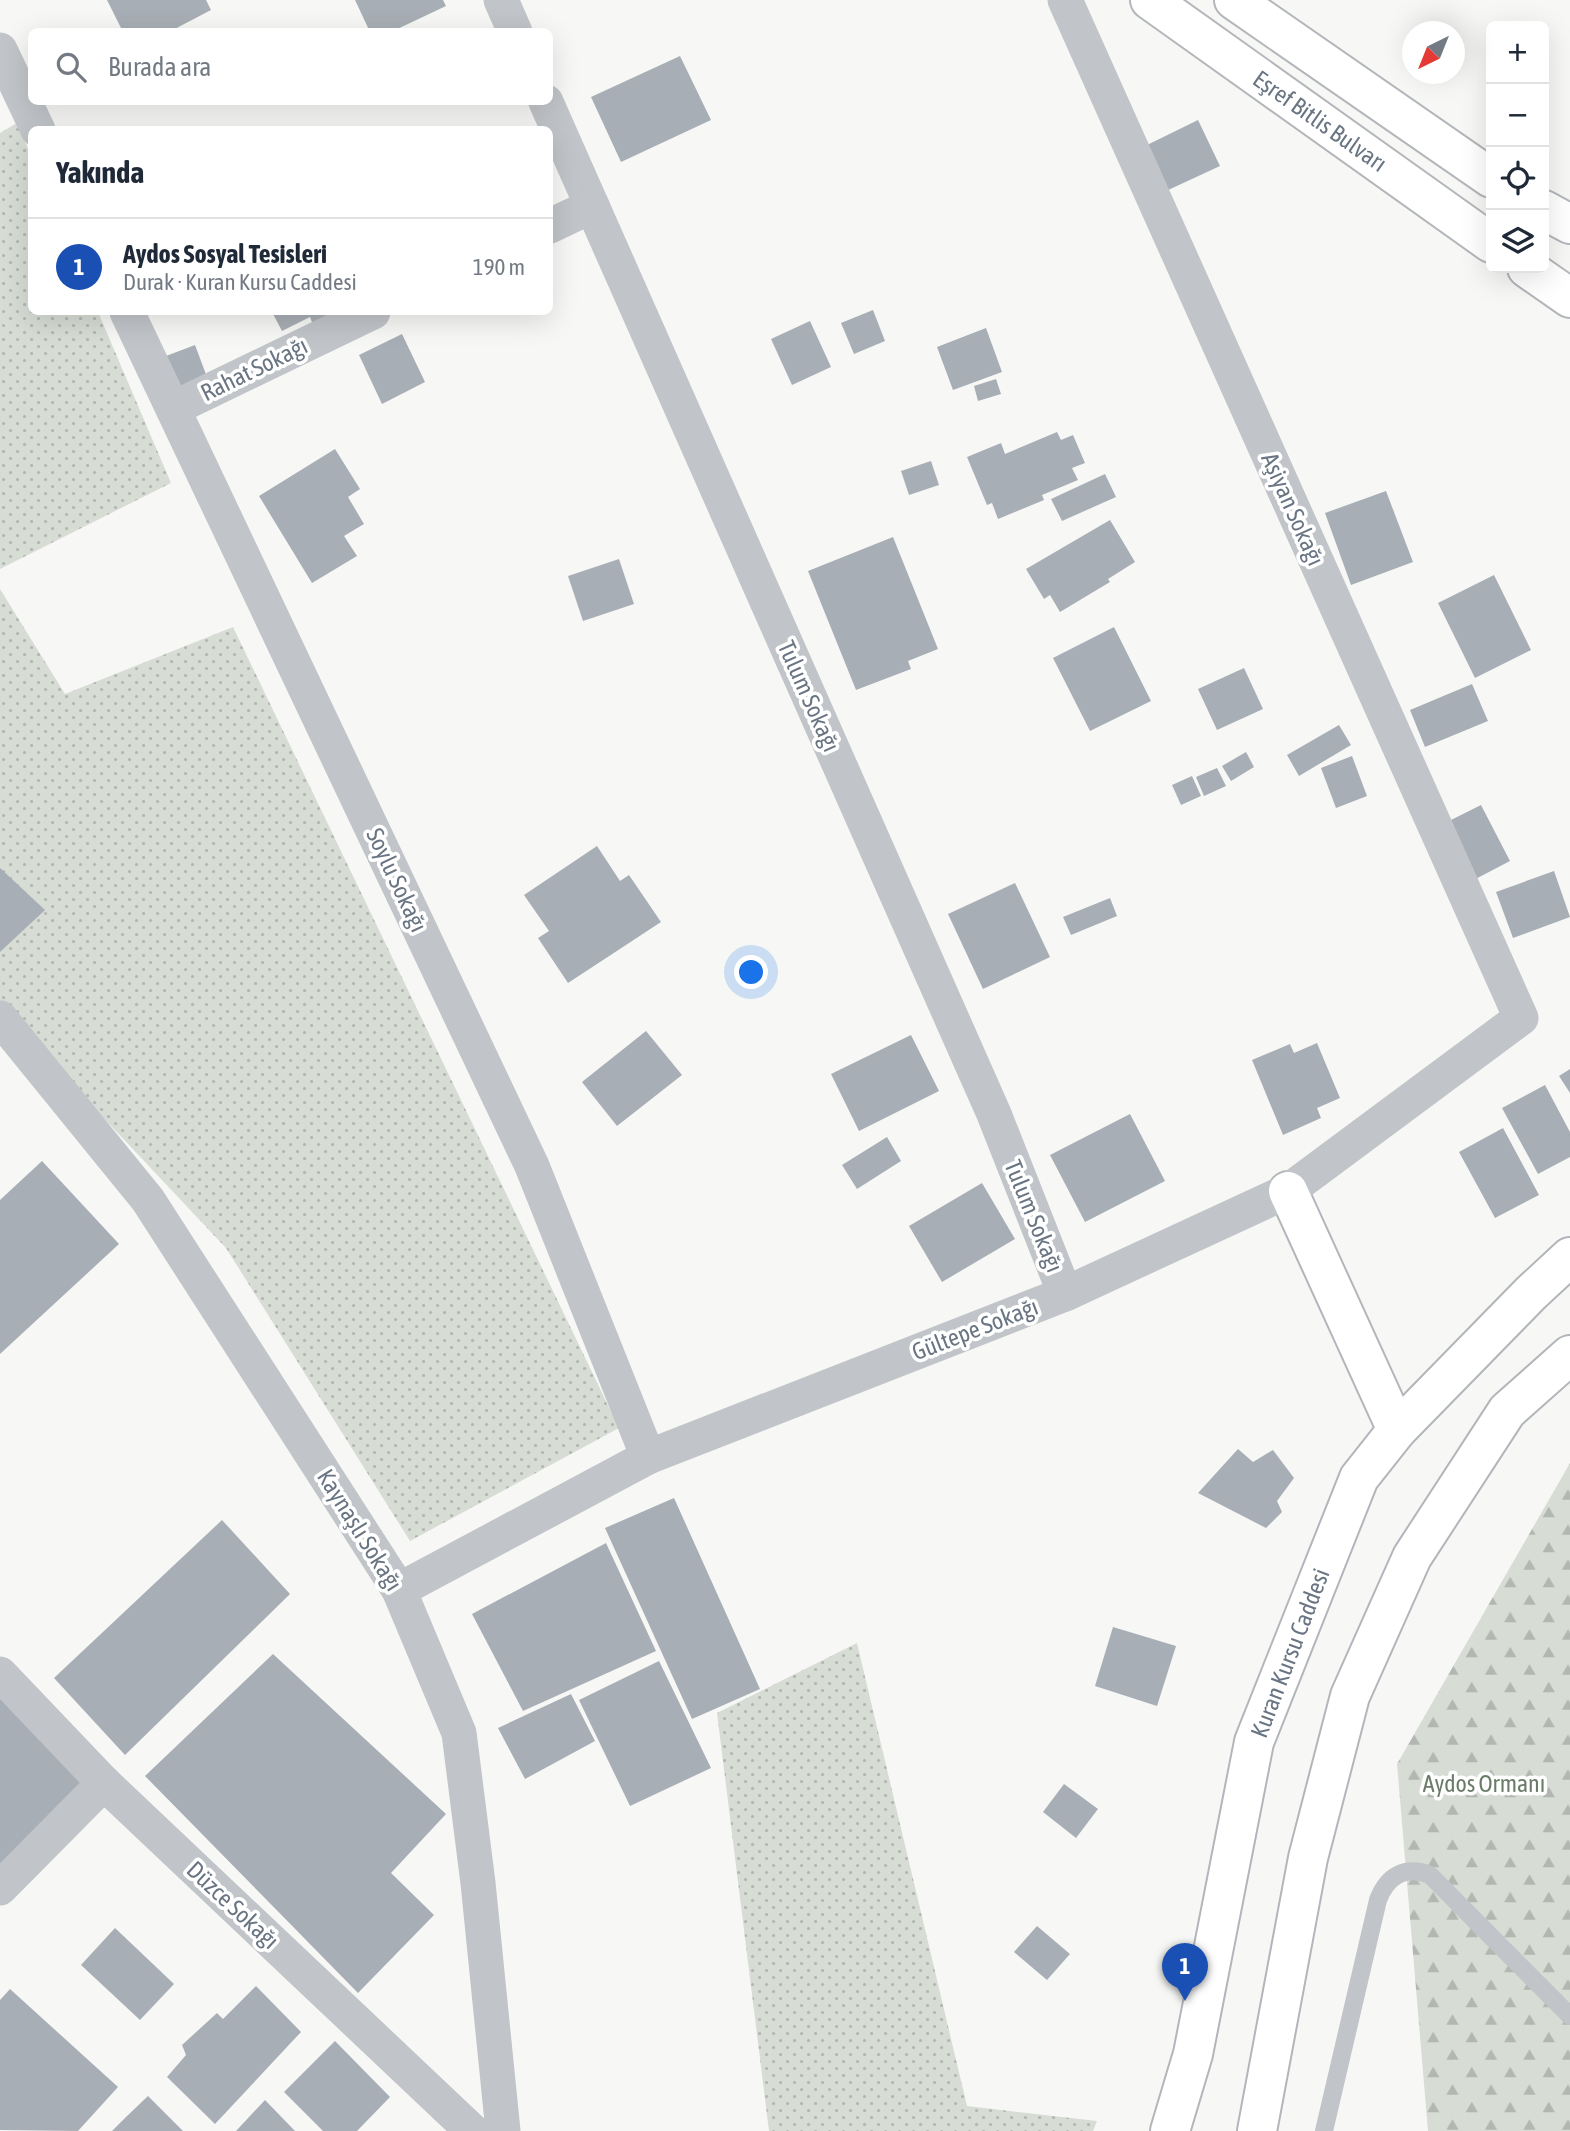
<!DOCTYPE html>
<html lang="tr">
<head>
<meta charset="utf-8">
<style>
	:root { --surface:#fff; --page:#f6f6f7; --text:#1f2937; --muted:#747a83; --line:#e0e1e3; --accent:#d36d3a }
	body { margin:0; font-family:"Asap Condensed",sans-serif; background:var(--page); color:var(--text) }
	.controls { position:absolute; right:21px; top:21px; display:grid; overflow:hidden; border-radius:10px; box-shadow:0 7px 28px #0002 }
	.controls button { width:63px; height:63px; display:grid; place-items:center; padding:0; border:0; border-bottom:2px solid var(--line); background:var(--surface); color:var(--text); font:35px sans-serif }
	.compass { position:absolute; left:1402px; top:21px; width:63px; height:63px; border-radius:50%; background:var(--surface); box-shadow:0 7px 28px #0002; rotate:223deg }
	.you { position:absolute; left:752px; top:973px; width:24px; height:24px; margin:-18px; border:5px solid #fff; border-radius:50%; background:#1a73e8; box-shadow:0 0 0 10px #1a73e833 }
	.badge { display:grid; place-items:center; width:46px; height:46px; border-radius:50%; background:var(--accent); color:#fff; font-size:23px; font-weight:700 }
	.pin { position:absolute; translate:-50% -58px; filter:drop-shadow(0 2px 4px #0008) }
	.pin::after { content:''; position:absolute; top:37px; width:24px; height:21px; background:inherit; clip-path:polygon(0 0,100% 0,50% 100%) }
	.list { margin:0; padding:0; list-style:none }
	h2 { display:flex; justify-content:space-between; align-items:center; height:91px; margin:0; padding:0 28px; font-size:30px }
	h2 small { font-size:23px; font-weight:400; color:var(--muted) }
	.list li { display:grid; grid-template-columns:46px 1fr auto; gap:21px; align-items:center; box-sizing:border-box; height:98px; padding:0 28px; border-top:2px solid var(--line) }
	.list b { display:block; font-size:26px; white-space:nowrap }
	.list p { margin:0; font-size:23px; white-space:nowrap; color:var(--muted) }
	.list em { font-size:23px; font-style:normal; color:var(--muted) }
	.icon { flex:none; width:38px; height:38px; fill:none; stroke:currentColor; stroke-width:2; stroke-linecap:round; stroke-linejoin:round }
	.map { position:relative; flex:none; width:1570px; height:2131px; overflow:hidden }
	.search { position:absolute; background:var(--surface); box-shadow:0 7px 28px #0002; left:28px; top:28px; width:525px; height:77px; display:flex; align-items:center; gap:18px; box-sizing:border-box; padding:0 24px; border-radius:10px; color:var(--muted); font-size:26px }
	.panel { position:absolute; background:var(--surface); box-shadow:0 7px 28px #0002; left:28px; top:126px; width:525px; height:189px; border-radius:10px }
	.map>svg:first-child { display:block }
	.grass { fill:url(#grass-dots) }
	.forest { fill:url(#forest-firs) }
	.building { fill:#a8aeb5 }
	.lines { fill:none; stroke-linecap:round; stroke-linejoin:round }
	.secondary-casing { stroke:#b2b6bb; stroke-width:42 }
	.primary-casing { stroke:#b3b6ba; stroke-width:42 }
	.lane { stroke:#c1c4c8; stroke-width:18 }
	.street { stroke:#c1c4c8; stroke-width:35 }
	.secondary { stroke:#fff; stroke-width:38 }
	.primary { stroke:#fff; stroke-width:38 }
	.labels { text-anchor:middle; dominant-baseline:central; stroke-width:7; stroke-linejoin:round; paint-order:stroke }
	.street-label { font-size:24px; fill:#6a7583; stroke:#fff }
	.park-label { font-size:24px; fill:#6a7b68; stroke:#fff }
</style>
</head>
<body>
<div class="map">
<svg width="1570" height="2131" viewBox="0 0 1570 2131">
	<defs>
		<pattern id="grass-dots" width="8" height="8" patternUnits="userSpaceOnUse" patternTransform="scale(1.75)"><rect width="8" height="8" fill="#d7dcd5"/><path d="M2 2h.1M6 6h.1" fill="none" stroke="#b2b7b2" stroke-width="1.8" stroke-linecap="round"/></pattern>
		<pattern id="forest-firs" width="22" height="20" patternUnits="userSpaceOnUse" patternTransform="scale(1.75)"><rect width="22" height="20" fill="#d7dcd5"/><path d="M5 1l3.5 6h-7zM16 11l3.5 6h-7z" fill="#b2b7b2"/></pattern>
	</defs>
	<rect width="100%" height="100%" fill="#f7f8f5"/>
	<g class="grass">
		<polygon points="17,123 31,156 32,312 98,312 171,483 0,569 0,133"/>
		<polygon points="0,589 65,694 233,627 619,1428 410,1541 226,1248 0,1008"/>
		<polygon points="857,1643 967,2106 1097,2121 1093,2131 769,2131 717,1713"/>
	</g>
	<polygon class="forest" points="1570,1463 1570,2131 1428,2131 1397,1764"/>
	<g class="building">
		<polygon points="107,0 206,0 211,10 169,32 123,32"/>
		<polygon points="355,0 443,0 446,6 391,32 370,32"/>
		<polygon points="680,56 711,120 621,162 591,97"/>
		<polygon points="1198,120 1220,166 1166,191 1145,146"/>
		<polygon points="873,310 885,341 854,354 841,323"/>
		<polygon points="272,312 340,312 313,325 310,317 282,331"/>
		<polygon points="810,321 831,367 792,385 771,339"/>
		<polygon points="986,328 1002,372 953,390 937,347"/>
		<polygon points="402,334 425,382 382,404 359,355"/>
		<polygon points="195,345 207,377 178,389 166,356"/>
		<polygon points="996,379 1001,394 978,401 974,386"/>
		<polygon points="1057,432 1061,440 1073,435 1085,463 1072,468 1078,480 1042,495 1044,500 998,519 992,503 987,505 967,457 1001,443 1005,454"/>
		<polygon points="335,449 360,489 348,497 364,524 344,536 357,556 312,583 259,496"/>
		<polygon points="931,461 939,485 909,495 901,471"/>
		<polygon points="1105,474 1116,497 1062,521 1051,499"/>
		<polygon points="1386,491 1413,562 1351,585 1325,513"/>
		<polygon points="1110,520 1135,562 1108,579 1110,582 1060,612 1050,595 1044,599 1026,569"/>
		<polygon points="893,537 938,649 908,661 911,669 856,690 808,571"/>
		<polygon points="619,559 634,604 583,621 568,576"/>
		<polygon points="1494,575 1531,650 1475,678 1438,603"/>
		<polygon points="1114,627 1151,701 1090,731 1053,658"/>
		<polygon points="1244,668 1263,709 1217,730 1198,689"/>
		<polygon points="1472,684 1488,721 1425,747 1410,710"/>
		<polygon points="1339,725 1351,745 1299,776 1287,755"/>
		<polygon points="1246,752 1254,767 1231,781 1222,766"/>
		<polygon points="1352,756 1367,796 1336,808 1321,768"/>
		<polygon points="1217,768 1226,786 1204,796 1196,777"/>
		<polygon points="1192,776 1201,796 1181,805 1172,785"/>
		<polygon points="1481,805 1510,861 1466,884 1437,827"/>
		<polygon points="597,846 620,881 629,875 661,922 568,983 538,938 549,931 524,895"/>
		<polygon points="0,868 45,910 0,952"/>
		<polygon points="1554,871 1570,917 1513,938 1496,892"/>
		<polygon points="1015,883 1050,957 983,989 948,914"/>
		<polygon points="1110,898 1117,916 1071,935 1063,917"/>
		<polygon points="646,1031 682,1075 617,1126 582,1082"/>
		<polygon points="911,1035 939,1091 859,1131 831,1074"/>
		<polygon points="1317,1043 1340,1098 1317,1108 1321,1118 1283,1135 1252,1060 1290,1044 1294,1053"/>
		<polygon points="1570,1069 1570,1093 1559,1076"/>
		<polygon points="1545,1085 1570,1132 1570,1157 1538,1174 1502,1108"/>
		<polygon points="1130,1114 1165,1181 1085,1222 1050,1155"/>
		<polygon points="1503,1128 1539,1195 1495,1218 1459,1152"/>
		<polygon points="887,1137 901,1161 857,1189 842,1165"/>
		<polygon points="42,1161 119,1244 0,1354 0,1200"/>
		<polygon points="982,1183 1015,1239 942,1282 909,1226"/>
		<polygon points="1238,1449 1253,1462 1273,1450 1294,1478 1277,1501 1282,1512 1266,1528 1198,1493"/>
		<polygon points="674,1498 760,1689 692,1719 605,1528"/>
		<polygon points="222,1520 290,1594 125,1755 54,1678"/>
		<polygon points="606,1543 656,1651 523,1711 472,1614"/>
		<polygon points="1113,1627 1176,1646 1157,1706 1095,1686"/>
		<polygon points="273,1654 446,1814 391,1873 434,1915 358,1993 145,1776"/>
		<polygon points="659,1661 711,1768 630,1806 579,1700"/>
		<polygon points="571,1694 595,1741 525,1779 498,1728"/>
		<polygon points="0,1695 92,1785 0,1871"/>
		<polygon points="1064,1784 1098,1809 1076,1838 1043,1812"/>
		<polygon points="1037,1926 1070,1954 1047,1980 1014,1952"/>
		<polygon points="115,1928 174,1984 140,2020 81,1965"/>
		<polygon points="256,1986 301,2032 215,2124 167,2077 186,2055 182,2045 217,2013 223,2019"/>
		<polygon points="10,1989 118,2087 78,2131 0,2130 0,2000"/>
		<polygon points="335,2041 390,2097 357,2131 323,2131 284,2092"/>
		<polygon points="148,2096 183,2131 112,2131 125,2118"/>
		<polygon points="265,2100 295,2131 236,2131"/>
	</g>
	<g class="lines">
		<g class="secondary-casing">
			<g id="secondary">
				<polyline points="1288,1191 1397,1430"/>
				<polyline points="1170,2131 1193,2054 1254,1742 1359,1478 1397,1430 1531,1293 1570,1257"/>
				<polyline points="1257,2131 1308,1858 1350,1696 1412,1557 1507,1411 1570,1355"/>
			</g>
		</g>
		<g class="primary-casing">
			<g id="primary">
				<polyline points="1150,0 1491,243"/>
				<polyline points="1234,0 1491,178"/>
				<polyline points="1544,210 1570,224"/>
				<polyline points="1527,268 1570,298"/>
			</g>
		</g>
		<path class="lane" d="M1324,2131L1378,1900C1387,1876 1405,1865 1430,1875L1570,2016"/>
		<g class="street">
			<polyline points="501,0 515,32"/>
			<polyline points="0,50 38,130"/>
			<polyline points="546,102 994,1114 1065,1294"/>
			<polyline points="550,226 592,206"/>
			<polyline points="127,312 532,1166 648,1457"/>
			<polyline points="174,408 373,312"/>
			<polyline points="0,1018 148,1200 399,1590 459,1733 478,1883 503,2131"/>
			<polyline points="399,1590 648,1457 1065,1294 1288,1191 1521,1018 1065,0"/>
			<polyline points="0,1674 104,1783 472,2131"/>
			<polyline points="0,1888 104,1783"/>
		</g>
		<use href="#secondary" class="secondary"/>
		<use href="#primary" class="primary"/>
	</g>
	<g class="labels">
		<g class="street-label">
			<text transform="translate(1320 121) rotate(35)">Eşref Bitlis Bulvarı</text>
			<text transform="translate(254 369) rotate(-26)">Rahat Sokağı</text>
			<text transform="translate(1293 509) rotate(66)">Aşiyan Sokağı</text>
			<text transform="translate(809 696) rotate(66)">Tulum Sokağı</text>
			<text transform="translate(397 880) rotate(65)">Soylu Sokağı</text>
			<text transform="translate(1034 1216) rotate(68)">Tulum Sokağı</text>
			<text transform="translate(975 1329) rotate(-21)">Gültepe Sokağı</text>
			<text transform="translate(360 1530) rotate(58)">Kaynaşlı Sokağı</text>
			<text transform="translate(1290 1653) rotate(-69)">Kuran Kursu Caddesi</text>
			<text transform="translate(233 1905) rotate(43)">Düzce Sokağı</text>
		</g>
		<g class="park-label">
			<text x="1484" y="1783">Aydos Ormanı</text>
		</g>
	</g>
</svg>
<div class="controls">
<button>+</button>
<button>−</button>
<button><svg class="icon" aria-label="locate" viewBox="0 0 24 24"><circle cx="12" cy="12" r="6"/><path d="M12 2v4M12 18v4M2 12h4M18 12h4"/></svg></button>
<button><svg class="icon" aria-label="layers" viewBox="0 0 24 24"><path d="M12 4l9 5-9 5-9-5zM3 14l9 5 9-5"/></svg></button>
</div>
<svg class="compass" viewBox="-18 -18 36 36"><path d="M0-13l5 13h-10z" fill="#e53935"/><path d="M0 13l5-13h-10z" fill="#747a83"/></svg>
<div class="you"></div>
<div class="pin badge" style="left:1185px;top:2001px;background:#1a4fb4">1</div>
<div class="search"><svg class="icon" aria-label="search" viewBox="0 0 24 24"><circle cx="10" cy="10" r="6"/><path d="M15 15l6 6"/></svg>Burada ara</div>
<section class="panel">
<h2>Yakında<small></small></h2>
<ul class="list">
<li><span class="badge" style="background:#1a4fb4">1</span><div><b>Aydos Sosyal Tesisleri</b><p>Durak · Kuran Kursu Caddesi</p></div><em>190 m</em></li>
</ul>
</section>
</div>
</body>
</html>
